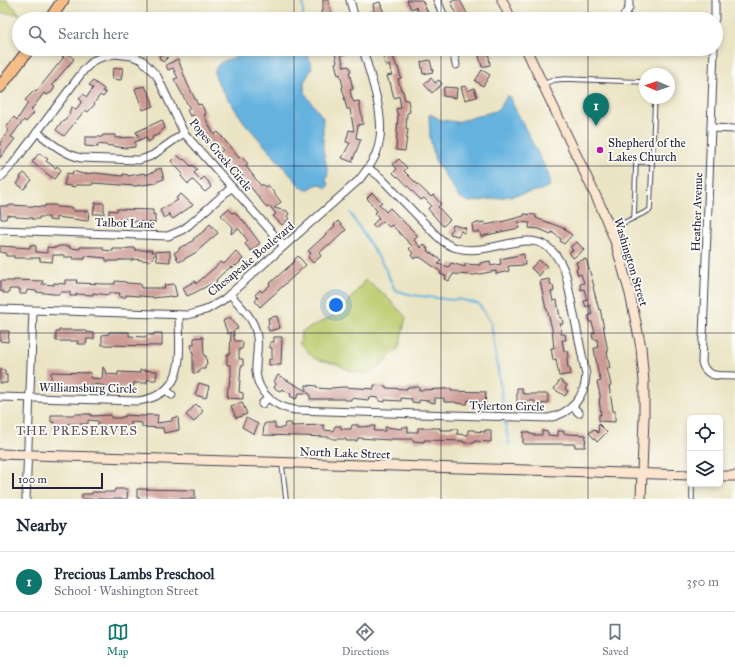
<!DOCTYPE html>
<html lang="en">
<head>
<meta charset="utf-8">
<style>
	:root { --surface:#fff; --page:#f6f6f7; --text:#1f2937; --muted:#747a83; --line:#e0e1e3; --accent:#0f766e }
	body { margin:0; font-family:"IM FELL Great Primer",serif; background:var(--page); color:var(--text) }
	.controls { position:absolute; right:12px; bottom:12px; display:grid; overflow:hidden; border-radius:6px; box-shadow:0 2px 6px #0003 }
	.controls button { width:36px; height:36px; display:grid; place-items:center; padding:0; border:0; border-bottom:1px solid var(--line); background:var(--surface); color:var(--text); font:20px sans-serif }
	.compass { position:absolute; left:639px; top:68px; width:36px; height:36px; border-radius:50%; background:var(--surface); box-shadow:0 2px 6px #0003; rotate:272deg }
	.scale { position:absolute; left:12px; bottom:10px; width:91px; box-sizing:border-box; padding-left:4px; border:2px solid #22223b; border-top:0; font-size:11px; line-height:14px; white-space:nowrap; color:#22223b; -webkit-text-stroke:3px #fdfcf7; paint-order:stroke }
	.you { position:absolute; left:336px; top:305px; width:14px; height:14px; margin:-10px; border:3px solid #fff; border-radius:50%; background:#1a73e8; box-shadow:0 0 0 6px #1a73e833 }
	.badge { display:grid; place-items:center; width:26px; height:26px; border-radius:50%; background:var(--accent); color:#fff; font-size:13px; font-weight:700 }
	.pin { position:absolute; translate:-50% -33px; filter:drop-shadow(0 1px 2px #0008) }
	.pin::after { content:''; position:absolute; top:21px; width:14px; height:12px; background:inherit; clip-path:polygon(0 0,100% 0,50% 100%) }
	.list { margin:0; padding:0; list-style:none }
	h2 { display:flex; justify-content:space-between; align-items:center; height:52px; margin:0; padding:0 16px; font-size:17px }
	h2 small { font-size:13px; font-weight:400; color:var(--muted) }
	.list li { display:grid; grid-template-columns:26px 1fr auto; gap:12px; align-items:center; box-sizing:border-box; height:60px; padding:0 16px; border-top:1px solid var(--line) }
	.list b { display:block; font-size:15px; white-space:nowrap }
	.list p { margin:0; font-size:13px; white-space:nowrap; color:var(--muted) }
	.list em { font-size:13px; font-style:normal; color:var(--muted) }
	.icon { flex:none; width:22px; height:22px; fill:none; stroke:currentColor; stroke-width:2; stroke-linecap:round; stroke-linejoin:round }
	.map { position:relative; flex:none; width:735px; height:499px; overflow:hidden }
	.search { position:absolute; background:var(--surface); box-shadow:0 2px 6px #0003; left:12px; right:12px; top:12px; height:44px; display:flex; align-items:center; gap:10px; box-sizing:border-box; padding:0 14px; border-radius:22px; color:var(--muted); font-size:15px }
	.sheet { height:112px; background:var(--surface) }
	nav { display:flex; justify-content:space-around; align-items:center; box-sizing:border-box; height:56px; border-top:1px solid var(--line); background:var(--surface); font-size:11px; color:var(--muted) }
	nav a { display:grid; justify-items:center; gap:2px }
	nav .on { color:var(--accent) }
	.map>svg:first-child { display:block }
	.green { fill:#baca6c; stroke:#6e7654 }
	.water { fill:#65b2df; stroke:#446a8d }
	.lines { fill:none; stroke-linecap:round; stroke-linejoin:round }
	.stream { stroke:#65b2df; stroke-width:2 }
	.building { fill:#cc9a93 }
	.lane-casing { stroke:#403f50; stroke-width:5.5 }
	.street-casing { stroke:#403f50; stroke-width:9 }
	.secondary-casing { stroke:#403f50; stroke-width:11 }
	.primary-casing { stroke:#403f50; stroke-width:13 }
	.lane { stroke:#fff; stroke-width:3.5 }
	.street { stroke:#fff; stroke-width:7 }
	.secondary { stroke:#fbe5cf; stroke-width:9 }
	.primary { stroke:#f6be87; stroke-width:11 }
	.grid { fill:none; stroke:#22223b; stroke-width:1; stroke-opacity:0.55 }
	.poi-dot { fill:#b5179e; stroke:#fdfcf7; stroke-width:1.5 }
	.labels { text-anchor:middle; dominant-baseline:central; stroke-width:3.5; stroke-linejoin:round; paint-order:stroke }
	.poi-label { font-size:12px; fill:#22223b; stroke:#fdfcf7; text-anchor:start }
	.street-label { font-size:12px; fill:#22223b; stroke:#fdfcf7 }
	.neighbourhood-label { font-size:13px; letter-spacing:1px; fill:#5e4c5a; stroke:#fdfcf7 }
</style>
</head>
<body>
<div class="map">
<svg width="735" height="499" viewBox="0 0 735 499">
	<rect width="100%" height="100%" fill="#fdfcf7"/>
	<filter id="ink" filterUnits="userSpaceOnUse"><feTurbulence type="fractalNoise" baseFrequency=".025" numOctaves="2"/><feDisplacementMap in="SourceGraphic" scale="8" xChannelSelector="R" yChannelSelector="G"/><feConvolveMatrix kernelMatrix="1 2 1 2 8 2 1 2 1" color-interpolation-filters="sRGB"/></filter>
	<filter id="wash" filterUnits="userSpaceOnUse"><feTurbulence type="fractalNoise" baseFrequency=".012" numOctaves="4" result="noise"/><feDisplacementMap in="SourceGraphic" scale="16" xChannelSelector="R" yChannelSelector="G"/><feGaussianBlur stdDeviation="0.9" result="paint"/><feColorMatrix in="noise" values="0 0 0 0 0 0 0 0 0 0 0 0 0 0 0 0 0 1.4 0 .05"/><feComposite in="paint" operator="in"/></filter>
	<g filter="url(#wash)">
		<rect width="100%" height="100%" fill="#ebe4c4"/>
		<g class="green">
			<polygon points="0,0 7,0 20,14 0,13"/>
			<polygon points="365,280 384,294 406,317 399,348 379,367 367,374 351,371 337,364 315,359 300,344 301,332 341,312"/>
		</g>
		<g class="water">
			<path d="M243,49H306L312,68L304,82V87L306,95L323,118V150L328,172L326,181L329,185L326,188L321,184L316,185L307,190L301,187L244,122L220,87L214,73C219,58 226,63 236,56C239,54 241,51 243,49Z"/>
			<polygon points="507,96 509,96 512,103 547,171 550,180 550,186 541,190 499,198 470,202 465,200 458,196 435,160 430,138 429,115 430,114 441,120 457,122 495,111 500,107"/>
		</g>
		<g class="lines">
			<g class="stream">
				<polyline points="303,19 303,0"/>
				<polyline points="350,213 384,266 395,290 412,295 452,300 458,299 479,304 491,323 504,412"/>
				<polyline points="505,422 509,445"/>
			</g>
		</g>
		<g id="blocks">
			<g class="building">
				<polygon points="323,0 328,0 333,19 323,19 321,11 323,11"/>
				<polygon points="407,0 422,0 431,19 421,19 416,7 411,9"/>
				<polygon points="455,0 460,0 470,19 459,19 451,2"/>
				<polygon points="380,2 384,14 381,15 382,19 371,19 369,12 374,11 373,4"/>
				<polygon points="153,49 171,49 168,52 171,54 163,62 159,58 160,56"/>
				<polygon points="334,49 344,49 345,54 341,55 344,67 349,66 351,71 349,72 353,89 350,90 352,99 354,102 359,101 360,106 363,124 358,125 356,138 361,139 352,162 342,158 350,143 346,142 349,130 354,131 350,109 347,109 344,98 345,98 342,88 343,86 340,74 338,75 335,63 337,62"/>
				<polygon points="381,49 390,49 397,67 398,67 401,78 398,79 401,90 403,91 405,100 408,100 410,112 407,113 406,128 408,129 405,151 396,150 398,114 397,114 396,109 401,108 399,96 394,98 390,82 389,82 387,76 392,75 389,65 386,66"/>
				<polygon points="477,49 488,49 490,65 482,67"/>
				<polygon points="66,52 74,59 52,85 55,87 52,92 47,95 44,93 31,110 34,113 26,122 24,120 17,129 11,137 15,139 0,158 0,143 9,130 6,128 14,117 17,120 28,103 25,100 34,91 36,92 64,57 62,57"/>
				<polygon points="178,59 187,83 198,105 201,104 206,114 204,115 214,135 218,132 239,158 241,156 248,164 246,166 261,186 263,184 265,187 268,185 281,202 274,208 287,211 289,214 287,216 289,219 282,225 273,216 276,214 270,206 267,208 253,190 241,177 243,176 237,168 233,171 219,153 223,150 216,142 212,145 202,135 196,126 198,125 193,115 190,116 187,110 190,109 174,79 178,78 173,68 168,70 166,65"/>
				<polygon points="430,60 433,72 423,74 421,62"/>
				<polygon points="118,68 123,68 121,80 112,79 113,69"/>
				<polygon points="482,70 490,75 483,86 475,81"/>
				<polygon points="431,78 435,83 439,80 442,84 432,93 424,84"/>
				<polygon points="93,81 104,89 103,91 106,93 103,97 100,95 94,103 95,104 88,112 85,110 64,136 56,130 62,121 64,122 70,113 69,112 72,107 76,110 82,101 79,99 83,94 87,97 93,88 89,85"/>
				<polygon points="145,86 152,100 153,106 143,110 135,89 136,88"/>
				<polygon points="466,86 468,91 474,88 477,97 465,100 461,87"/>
				<polygon points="444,87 457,88 456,98 443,96"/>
				<polygon points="162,120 165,128 160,132 160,134 152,137 153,139 148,142 146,137 135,142 135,147 126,148 98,144 98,147 85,146 85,137 102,137 103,135 115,135 115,138 139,137 136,132"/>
				<polygon points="39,153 48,159 46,161 56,168 57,166 61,170 54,179 32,162"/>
				<polygon points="177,155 183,160 184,159 191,166 193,165 197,170 194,173 201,180 204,177 208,181 211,187 205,192 193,180 188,184 181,176 183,174 171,161"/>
				<polygon points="399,159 407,168 404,171 412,179 431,197 433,195 441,204 438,207 450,220 443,226 428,209 431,205 424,198 421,200 398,176 397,177 393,173 397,169 393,164"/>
				<polygon points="161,168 164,179 156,182 156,183 135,186 93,183 92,185 76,185 75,187 64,185 67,173 72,174 73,171 83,174 95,173 123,176 123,174 128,175 128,176 144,173 145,175 156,171 155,170"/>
				<polygon points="24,173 32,180 24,189 17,184 21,178 20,177"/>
				<polygon points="372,193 382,202 379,204 386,212 390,208 418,236 414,240 421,248 424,244 428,249 427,250 441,260 438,264 449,267 451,263 465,267 465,264 480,265 480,263 490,261 491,266 501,264 500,259 524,254 525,265 508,266 509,271 496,274 496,271 474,275 453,274 449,281 445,279 446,276 440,274 441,272 420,257 418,258 417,257 414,259 411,255 413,253 409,249 412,246 392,225 389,227 383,221 375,228 372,225 379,218 375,213 377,211 367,198"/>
				<polygon points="181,194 193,205 173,219 168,213 169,215 164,218 160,210 178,200 176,198"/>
				<polygon points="95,203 104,203 104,214 93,214"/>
				<polygon points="10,205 45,207 45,205 56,205 56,207 73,208 73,211 89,211 88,221 56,217 56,221 49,220 49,217 39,217 39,219 32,219 32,218 16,217 16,216 7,215 6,219 1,219 0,206 10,206"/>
				<polygon points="117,209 153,210 153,215 155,214 155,223 133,221 133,219 123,219 123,220 109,219 109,210 117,211"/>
				<polygon points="228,209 233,213 235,212 241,220 242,219 260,243 251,251 245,244 248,241 239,229 237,229 231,234 232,227 221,215"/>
				<polygon points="524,214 536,215 536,218 566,229 565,230 572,235 564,244 560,241 561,239 552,232 551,234 539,229 529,228 530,223 518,222 519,228 487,235 481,237 480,232 473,232 472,224 484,222 485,225 501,222 524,216"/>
				<polygon points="338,221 346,230 329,246 328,245 319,253 321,256 313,263 308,257 311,253 308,251 335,226 334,225"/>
				<polygon points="210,224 218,233 195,253 179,262 174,253 180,249 179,248 185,245 185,246 194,240 193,239 207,229 206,228"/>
				<polygon points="453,225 466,228 464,233 461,231 458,236 450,234"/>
				<polygon points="577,242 584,250 573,258 569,252 573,250 570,247"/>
				<polygon points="30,245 36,246 36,252 47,253 47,247 56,248 56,247 60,246 70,246 69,248 80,249 80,247 103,247 103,250 113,251 113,249 124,249 129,248 135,248 135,250 152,250 152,252 170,251 170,262 157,261 156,253 150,261 133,259 133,260 118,260 118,261 106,261 106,258 85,256 85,259 73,259 73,257 64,257 64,255 53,255 52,262 40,261 40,258 14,258 14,256 6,256 6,253 0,252 0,246 30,248"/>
				<polygon points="236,251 243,259 236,266 235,265 232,268 231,267 223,273 216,280 217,281 213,285 211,284 194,293 187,296 183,288 195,281 196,284 221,262 224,264"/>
				<polygon points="298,256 306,265 260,307 255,301 258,298 255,295 260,290 262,292 270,285 269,284 295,261 294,260"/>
				<polygon points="586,259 594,286 593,287 599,310 600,309 601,313 608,352 607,352 610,368 607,368 611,385 609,386 613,411 615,411 615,422 599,421 599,414 601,415 599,399 600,399 600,395 597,382 601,381 598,372 594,348 598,348 597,339 593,339 592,333 595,333 592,322 590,322 588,316 592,315 590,305 586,307 584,301 587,300 584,289 581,290 580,284 584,283 581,274 578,275 576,269 578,268 576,262"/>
				<polygon points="539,260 547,266 539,276 531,268"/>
				<polygon points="549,279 551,285 553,285 554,291 551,292 553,301 557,300 560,318 562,318 563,324 560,324 561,334 565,334 566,340 562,340 564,351 568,351 569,357 567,358 568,368 570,368 571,374 559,376 556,359 553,360 551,348 554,348 552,329 547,309 546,309 540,281"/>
				<polygon points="14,280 43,281 42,284 54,285 54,283 65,284 65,280 77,280 76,283 105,284 115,284 115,281 126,282 126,283 141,284 141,288 165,288 164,285 174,284 177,296 171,297 171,296 153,298 153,297 126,295 126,297 119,297 120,293 109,293 109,295 93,293 93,295 76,294 76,296 70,296 70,292 60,292 60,294 53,294 36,292 36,291 27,290 26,294 20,294 20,289 9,289 9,293 3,293 3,291 0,291 0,281 14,281"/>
				<polygon points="277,316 280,328 269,331 267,326 269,325 268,318"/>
				<polygon points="230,317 238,328 233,331 235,341 242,341 243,344 242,349 239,349 239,359 243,359 243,366 241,366 239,392 243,393 243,399 227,398 228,387 229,387 230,377 231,377 231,365 227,365 227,354 230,354 231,332 228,334 223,321"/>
				<polygon points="59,330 84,330 86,332 94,333 94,339 87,339 86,344 77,344 78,341 56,341 56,332 59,332"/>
				<polygon points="0,331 9,331 8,342 0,341"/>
				<polygon points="109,332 129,332 129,336 144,337 148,335 154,335 154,333 162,333 162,346 102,345 102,335 109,334"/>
				<polygon points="203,337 204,356 206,356 207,365 205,365 205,369 199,369 199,373 193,373 193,352 192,352 191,345 194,345 194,338"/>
				<polygon points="274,337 282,337 281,365 269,365 269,359 272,359 272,348 270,348 270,342 274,342"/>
				<polygon points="103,367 107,374 118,375 118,372 140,373 140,370 157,371 156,380 147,380 147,383 134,383 133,387 106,387 106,386 102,385 90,384 90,386 60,386 60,384 53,383 51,382 51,372 91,373 90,378 102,379"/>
				<polygon points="0,370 5,370 5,375 7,375 7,383 0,383"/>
				<polygon points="278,375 306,391 306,385 317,386 317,388 330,389 331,388 343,387 374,389 374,385 386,386 386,388 407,389 407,387 419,387 419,390 444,389 451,389 451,391 486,392 485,405 479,405 479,401 468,400 467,404 456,403 456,402 444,402 444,398 435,398 435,403 429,402 429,401 419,400 419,403 412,402 412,399 401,398 401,401 385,400 385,402 379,401 379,398 369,397 368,400 351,398 351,400 345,400 345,399 310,399 310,395 309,393 299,393 296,399 290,396 291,394 282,389 280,391 274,388 276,384 274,381"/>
				<polygon points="560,380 567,385 565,389 568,391 565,396 554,389"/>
				<polygon points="199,383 209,386 206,398 195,395"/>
				<polygon points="517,388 522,388 522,393 525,394 548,394 548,403 541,404 541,406 535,406 535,401 525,401 525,402 524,402 524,406 517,406"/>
				<polygon points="242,402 247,414 236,418 231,406"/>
				<polygon points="196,404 203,411 194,422 186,415"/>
				<polygon points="76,414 91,414 91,416 111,415 111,418 121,418 121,417 125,417 125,415 142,416 146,416 146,415 158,415 157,423 172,421 172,418 178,417 179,430 164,433 163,428 142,427 142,423 131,422 131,428 98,427 98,421 88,420 88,424 67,424 67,429 54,428 54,422 51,422 51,415 73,415"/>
				<polygon points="246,418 258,424 254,434 242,427"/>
				<polygon points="267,423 275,423 275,428 284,428 285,423 291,423 292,426 324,425 324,430 333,431 335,426 341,426 341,429 351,429 352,425 358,425 358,427 375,426 374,431 385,431 385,427 402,429 402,427 408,427 408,432 418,432 418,428 440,428 440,430 451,430 451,429 458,429 457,434 468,435 468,430 474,430 474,431 485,432 485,430 491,430 491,442 474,441 474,443 466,443 463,442 463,441 424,440 424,442 413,441 413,439 391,439 391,440 358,438 357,441 346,441 346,439 333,439 330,437 263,435 264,424"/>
				<polygon points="599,424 607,432 597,442 589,433 594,429 598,433"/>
				<polygon points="542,431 548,432 548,435 558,436 558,431 564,431 563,433 567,434 586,435 585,447 575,447 575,444 523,444 523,432 529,432 529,434 533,434 533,435 542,435"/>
				<polygon points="115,489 128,489 127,499 82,499 82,494 92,494 92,492 114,492"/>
				<polygon points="137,489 195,490 195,499 140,499 140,498 137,498"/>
			</g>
		</g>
	</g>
	<g filter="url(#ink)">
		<use href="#blocks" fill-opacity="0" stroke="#403f50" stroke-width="1"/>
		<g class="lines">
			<g class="lane-casing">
				<g id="lane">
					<polyline points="543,84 554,80 565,79 645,82"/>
					<polyline points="634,218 636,162 652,162"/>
					<polyline points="611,229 650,210 655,98"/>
					<polyline points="282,464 286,499"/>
					<polyline points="692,499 692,484"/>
				</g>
			</g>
			<g class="street-casing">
				<g id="street">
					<polyline points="350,0 355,19"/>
					<polyline points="437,0 445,19"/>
					<polyline points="622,19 629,8 629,0"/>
					<polyline points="715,19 715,0"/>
					<polyline points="453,49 456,65"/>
					<path d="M714,49L702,363C707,379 721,375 735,376"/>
					<polyline points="711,128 735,129"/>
					<path d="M37,132C51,143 64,154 81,158L139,160L146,158L153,155L184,133"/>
					<polyline points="0,178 13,164 84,70 94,60 103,57 114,54 132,56 142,60 157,76 184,133 284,246"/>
					<polyline points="0,230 168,236 182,230 189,225 232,187"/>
					<path d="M230,294C239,305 253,317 256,332C260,345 255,359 256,372C258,394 275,407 295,410L548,418C570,414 585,398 586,375L566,275C543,211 499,259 457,248C448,246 442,241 436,235L380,177L368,168"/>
					<path d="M0,309L188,315L206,310L223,300L359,180C366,171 374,162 377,151C388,120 371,80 363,49"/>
					<polyline points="166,390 172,395"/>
					<path d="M0,397L138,401C188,394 179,353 179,315"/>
					<polyline points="262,404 268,398"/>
					<polyline points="573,407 579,413"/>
					<polyline points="26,499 33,311"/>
				</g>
			</g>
			<g class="secondary-casing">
				<g id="secondary">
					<polyline points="502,0 511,19"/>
					<polyline points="526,49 601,207 615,241 630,294 641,347 644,382 644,417 641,499"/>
					<polyline points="0,454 690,475"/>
					<polyline points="720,476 735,476"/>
				</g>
			</g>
			<g class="primary-casing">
				<g id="primary">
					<polyline points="50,19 63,0"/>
					<polyline points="0,87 29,49"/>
				</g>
			</g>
			<use href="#lane" class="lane"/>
			<use href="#street" class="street"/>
			<use href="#secondary" class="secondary"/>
			<use href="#primary" class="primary"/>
		</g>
	</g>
	<path class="grid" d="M147,0V19M294,0V19M441,0V19M588,0V19M147,49V499M294,49V499M441,49V499M588,49V499M0,166H735M0,333H735"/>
	<circle class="poi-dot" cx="600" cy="150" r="4"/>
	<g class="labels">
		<g class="poi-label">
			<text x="608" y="143">Shepherd of the<tspan x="608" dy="14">Lakes Church</tspan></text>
		</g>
		<g class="street-label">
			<text transform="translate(221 155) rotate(50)">Popes Creek Circle</text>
			<text transform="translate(697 212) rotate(-88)">Heather Avenue</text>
			<text transform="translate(125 223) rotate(2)">Talbot Lane</text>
			<text transform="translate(251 259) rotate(-40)">Chesapeake Boulevard</text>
			<text transform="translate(631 262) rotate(73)">Washington Street</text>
			<text transform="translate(88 388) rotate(1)">Williamsburg Circle</text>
			<text transform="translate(507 406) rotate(1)">Tylerton Circle</text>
			<text transform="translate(345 453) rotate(2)">North Lake Street</text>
		</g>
		<g class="neighbourhood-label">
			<text x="77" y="431">THE PRESERVES</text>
		</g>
	</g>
</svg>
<div class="controls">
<button><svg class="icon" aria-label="locate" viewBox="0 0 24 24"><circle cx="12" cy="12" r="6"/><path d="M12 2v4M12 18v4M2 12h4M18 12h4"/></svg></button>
<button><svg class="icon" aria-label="layers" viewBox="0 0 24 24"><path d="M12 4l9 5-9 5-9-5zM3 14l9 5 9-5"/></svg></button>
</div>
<svg class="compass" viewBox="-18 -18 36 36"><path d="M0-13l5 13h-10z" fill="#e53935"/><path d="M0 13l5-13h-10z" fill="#747a83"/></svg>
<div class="scale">100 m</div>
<div class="you"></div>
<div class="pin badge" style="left:596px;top:126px">1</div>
<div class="search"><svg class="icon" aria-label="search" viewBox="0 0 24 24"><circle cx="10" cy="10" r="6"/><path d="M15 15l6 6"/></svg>Search here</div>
</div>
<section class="sheet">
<h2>Nearby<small></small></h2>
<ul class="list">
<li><span class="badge">1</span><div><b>Precious Lambs Preschool</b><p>School · Washington Street</p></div><em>350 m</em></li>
</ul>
</section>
<nav>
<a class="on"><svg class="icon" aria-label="map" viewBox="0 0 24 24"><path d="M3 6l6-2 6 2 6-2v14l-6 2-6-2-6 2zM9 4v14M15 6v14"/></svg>Map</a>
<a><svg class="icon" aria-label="directions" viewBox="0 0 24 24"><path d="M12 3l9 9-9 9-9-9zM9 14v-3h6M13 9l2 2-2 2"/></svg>Directions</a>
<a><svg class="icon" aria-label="saved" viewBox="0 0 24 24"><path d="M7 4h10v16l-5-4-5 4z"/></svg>Saved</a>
</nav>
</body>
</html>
